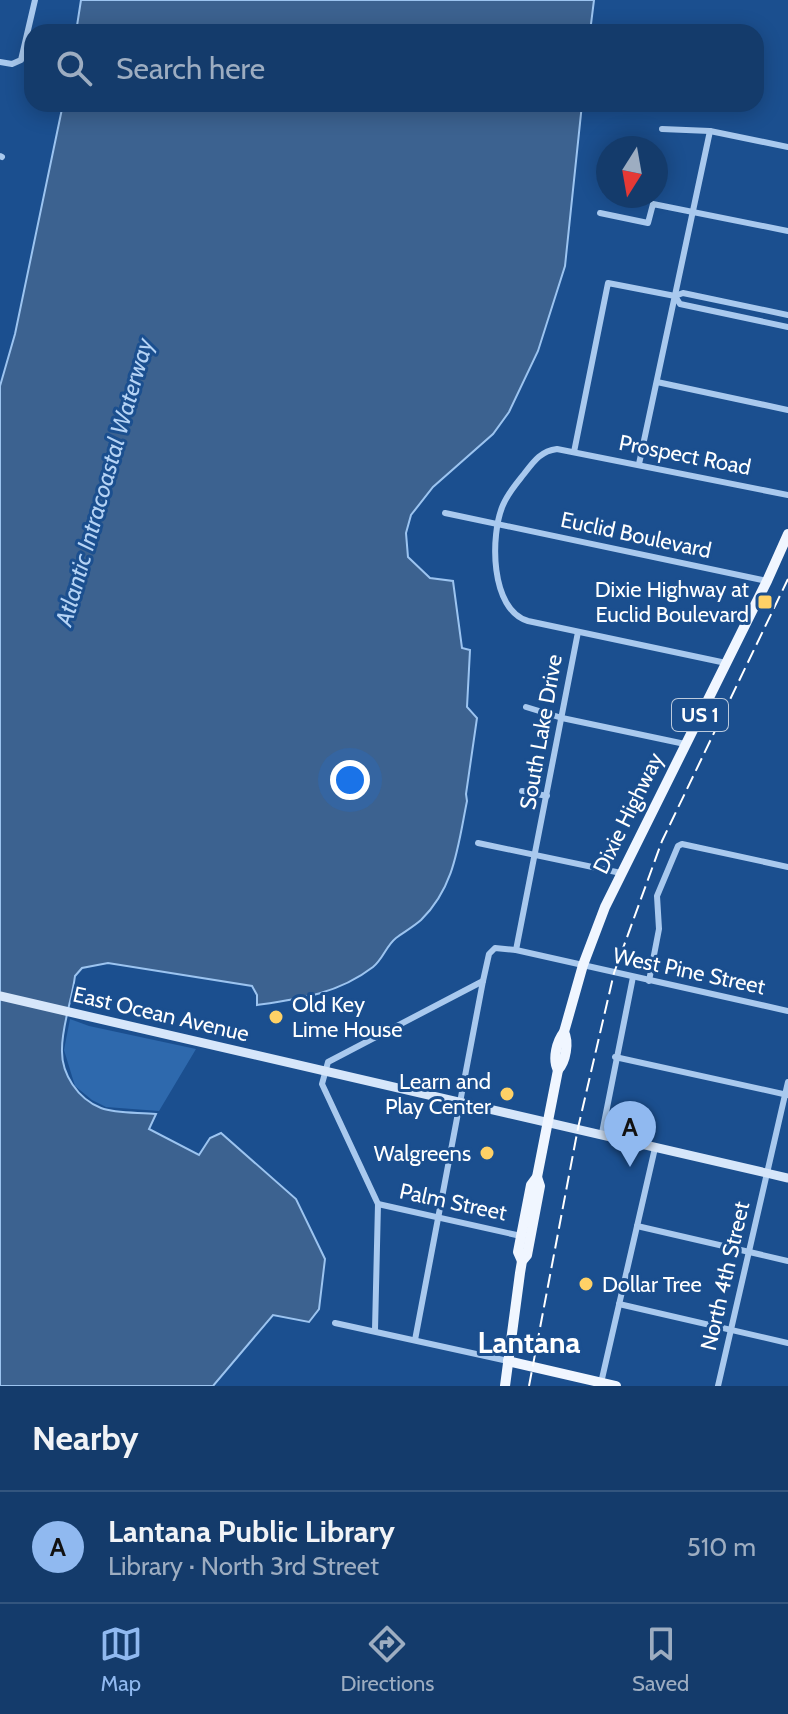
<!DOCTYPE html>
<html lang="en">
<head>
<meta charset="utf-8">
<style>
	:root { --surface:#143b6b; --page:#214673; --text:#f1f3f6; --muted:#9dadc1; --line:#33557e; --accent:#90b9f0 }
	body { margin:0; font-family:Cabin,sans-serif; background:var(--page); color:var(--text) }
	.compass { position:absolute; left:596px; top:136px; width:72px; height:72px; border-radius:50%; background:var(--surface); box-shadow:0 4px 20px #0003; rotate:191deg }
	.you { position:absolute; left:350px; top:780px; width:28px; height:28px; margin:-20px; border:6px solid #fff; border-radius:50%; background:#1a73e8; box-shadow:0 0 0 12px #1a73e833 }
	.badge { display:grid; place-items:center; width:52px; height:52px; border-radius:50%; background:var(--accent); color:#111; font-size:26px; font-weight:700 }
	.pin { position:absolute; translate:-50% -66px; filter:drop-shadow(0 2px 4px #0008) }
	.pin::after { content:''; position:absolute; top:42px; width:28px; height:24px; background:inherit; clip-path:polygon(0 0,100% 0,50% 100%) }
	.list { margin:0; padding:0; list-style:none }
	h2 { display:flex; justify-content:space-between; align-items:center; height:104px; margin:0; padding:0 32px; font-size:34px }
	h2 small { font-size:26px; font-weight:400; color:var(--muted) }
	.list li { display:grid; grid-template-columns:52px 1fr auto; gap:24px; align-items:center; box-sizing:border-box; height:112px; padding:0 32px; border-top:2px solid var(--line) }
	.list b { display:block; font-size:30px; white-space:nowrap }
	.list p { margin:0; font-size:26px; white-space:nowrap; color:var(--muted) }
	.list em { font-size:26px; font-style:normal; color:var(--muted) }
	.icon { flex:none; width:44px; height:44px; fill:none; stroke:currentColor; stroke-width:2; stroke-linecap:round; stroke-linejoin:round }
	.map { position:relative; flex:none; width:788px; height:1386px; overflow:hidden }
	.search { position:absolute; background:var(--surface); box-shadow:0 4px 20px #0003; left:24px; right:24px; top:24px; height:88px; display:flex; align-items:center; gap:20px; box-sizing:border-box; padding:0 28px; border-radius:24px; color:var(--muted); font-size:30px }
	.sheet { height:216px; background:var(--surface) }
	nav { display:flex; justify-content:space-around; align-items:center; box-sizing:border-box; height:112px; border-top:2px solid var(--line); background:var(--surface); font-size:22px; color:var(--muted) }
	nav a { display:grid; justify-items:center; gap:4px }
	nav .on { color:var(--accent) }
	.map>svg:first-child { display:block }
	.green { fill:#2e69ad }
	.water { fill:#3c6290; stroke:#9cc4f0; stroke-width:2 }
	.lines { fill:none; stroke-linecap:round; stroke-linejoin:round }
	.street { stroke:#a9c9ee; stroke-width:6 }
	.secondary { stroke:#d6e6fa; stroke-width:9 }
	.primary { stroke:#f0f6ff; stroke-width:10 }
	.rail { stroke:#fff; stroke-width:2; stroke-dasharray:14 6; stroke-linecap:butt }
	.poi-dot { fill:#ffd166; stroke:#1b4f8f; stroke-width:3 }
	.labels { text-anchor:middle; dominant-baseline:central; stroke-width:6; stroke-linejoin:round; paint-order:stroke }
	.shield { fill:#1b4f8f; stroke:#bbcadd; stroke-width:2 }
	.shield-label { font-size:20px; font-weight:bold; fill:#fff }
	.street-label { font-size:22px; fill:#fff; stroke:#1b4f8f }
	.poi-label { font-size:22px; fill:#fff; stroke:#1b4f8f; text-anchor:end }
	.water-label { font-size:24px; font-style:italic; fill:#b5d3f5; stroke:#1b4f8f }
	.district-label { font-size:30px; font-weight:bold; fill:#fff; stroke:#1b4f8f }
</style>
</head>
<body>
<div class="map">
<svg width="788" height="1386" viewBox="0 0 788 1386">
	<rect width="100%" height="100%" fill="#1b4f8f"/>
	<polygon class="green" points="70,1019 89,1026 196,1049 159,1111 106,1107 92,1100 75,1086 64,1050"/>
	<g class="water">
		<polygon points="81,0 594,0 590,32 76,32"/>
		<path d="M63,104H582L565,266L538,351L509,412L493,434L433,487L411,515L406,533L408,557L430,578L453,581L462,648L470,650L467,707L477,718L466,794L467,801C458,845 455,887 421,920C413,927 404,932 396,938C386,946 383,959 373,967C338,994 299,999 257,1005V995L252,986L108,963L82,968L75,976C72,1000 62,1025 62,1049C61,1074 78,1099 101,1108C117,1114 139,1112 156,1114L149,1129L199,1155L210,1138L221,1133L296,1199L325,1259L319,1309L309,1322L273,1315L213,1386H0V386L15,334Z"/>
	</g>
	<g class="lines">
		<g class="street">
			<polyline points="0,62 12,64 21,60 35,0"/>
			<polyline points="662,129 710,131 788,147"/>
			<polyline points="0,156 2,157"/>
			<polyline points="600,213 648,223 653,204 788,231"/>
			<polyline points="675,296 680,304 788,327"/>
			<polyline points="657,382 788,410"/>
			<polyline points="574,452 608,283 675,296 683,293 788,315"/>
			<polyline points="639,464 710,131"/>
			<polyline points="445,513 767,581"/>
			<path d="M726,663L528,621C490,610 490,535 503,505C508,493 516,484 524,474C534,461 541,451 557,449L788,495"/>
			<polyline points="526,707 562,718 685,744"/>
			<polyline points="522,791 547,796"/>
			<polyline points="478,843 621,873"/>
			<polyline points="516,950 578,632"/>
			<polyline points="649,981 659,929 657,896 678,846 682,844 788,867"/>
			<polyline points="615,1057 788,1095"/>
			<polyline points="602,1133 633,977"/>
			<polyline points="378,1204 521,1236"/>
			<polyline points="637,1226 788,1261"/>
			<polyline points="619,1304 788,1343"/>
			<polyline points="335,1323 508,1361"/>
			<polyline points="375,1330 378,1204 322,1084 328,1062 483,981"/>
			<polyline points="415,1340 483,981 489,954 495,948 516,950 788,1011"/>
			<polyline points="601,1383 655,1148"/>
			<polyline points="718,1386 788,1082"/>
		</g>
		<polyline class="secondary" points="0,996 788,1178"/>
		<g class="primary">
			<path d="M558,1070C552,1059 557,1041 564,1032L583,965L605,907L767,581L788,534"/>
			<path d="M522,1261L518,1252L531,1185L537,1177L558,1070C566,1061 569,1042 564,1032"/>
			<polyline points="508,1361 616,1386"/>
			<polyline points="505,1386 520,1273 522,1261 527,1255 540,1186 537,1177"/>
		</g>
		<polyline class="rail" points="529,1386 578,1128 614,973 662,841 788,579"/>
	</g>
	<g class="poi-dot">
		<rect x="757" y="594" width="16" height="16" rx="4"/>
		<circle cx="276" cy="1017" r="8"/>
		<circle cx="507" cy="1094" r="8"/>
		<circle cx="487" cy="1153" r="8"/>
		<circle cx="586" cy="1284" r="8"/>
	</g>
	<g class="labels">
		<rect class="shield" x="672" y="699" width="56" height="32" rx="6"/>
		<g class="shield-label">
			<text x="700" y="715">US 1</text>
		</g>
		<g class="street-label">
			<text transform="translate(685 455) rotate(11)">Prospect Road</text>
			<text transform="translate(636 535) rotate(12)">Euclid Boulevard</text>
			<text transform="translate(541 732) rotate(-80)">South Lake Drive</text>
			<text transform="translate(628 813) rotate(-64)">Dixie Highway</text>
			<text transform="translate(689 971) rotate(12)">West Pine Street</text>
			<text transform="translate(161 1014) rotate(13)">East Ocean Avenue</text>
			<text transform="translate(453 1202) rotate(12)">Palm Street</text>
			<text transform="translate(725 1276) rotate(-77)">North 4th Street</text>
		</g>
		<g class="poi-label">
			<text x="749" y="589">Dixie Highway at<tspan x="749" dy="25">Euclid Boulevard</tspan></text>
			<text x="292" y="1004" text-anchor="start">Old Key<tspan x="292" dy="25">Lime House</tspan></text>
			<text x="491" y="1081">Learn and<tspan x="491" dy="25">Play Center</tspan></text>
			<text x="471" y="1153">Walgreens</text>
			<text x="602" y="1284" text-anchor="start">Dollar Tree</text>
		</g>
		<g class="water-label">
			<text transform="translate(104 482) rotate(-74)">Atlantic Intracoastal Waterway</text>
		</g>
		<g class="district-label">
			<text x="529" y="1342">Lantana</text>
		</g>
	</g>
</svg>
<svg class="compass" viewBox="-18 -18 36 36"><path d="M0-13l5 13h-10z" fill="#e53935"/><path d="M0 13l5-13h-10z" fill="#9dadc1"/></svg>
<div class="you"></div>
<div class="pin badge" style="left:630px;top:1167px">A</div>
<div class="search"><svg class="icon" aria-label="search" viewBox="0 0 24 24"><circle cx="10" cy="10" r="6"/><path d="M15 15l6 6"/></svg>Search here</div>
</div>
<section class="sheet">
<h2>Nearby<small></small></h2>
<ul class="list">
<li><span class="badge">A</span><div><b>Lantana Public Library</b><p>Library · North 3rd Street</p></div><em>510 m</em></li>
</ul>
</section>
<nav>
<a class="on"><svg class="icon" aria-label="map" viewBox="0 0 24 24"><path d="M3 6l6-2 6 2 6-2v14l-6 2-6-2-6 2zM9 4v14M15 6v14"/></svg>Map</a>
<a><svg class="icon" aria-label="directions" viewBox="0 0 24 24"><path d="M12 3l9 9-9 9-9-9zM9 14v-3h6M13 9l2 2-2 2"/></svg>Directions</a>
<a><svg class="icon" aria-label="saved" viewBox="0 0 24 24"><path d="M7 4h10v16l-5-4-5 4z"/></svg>Saved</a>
</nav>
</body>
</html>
